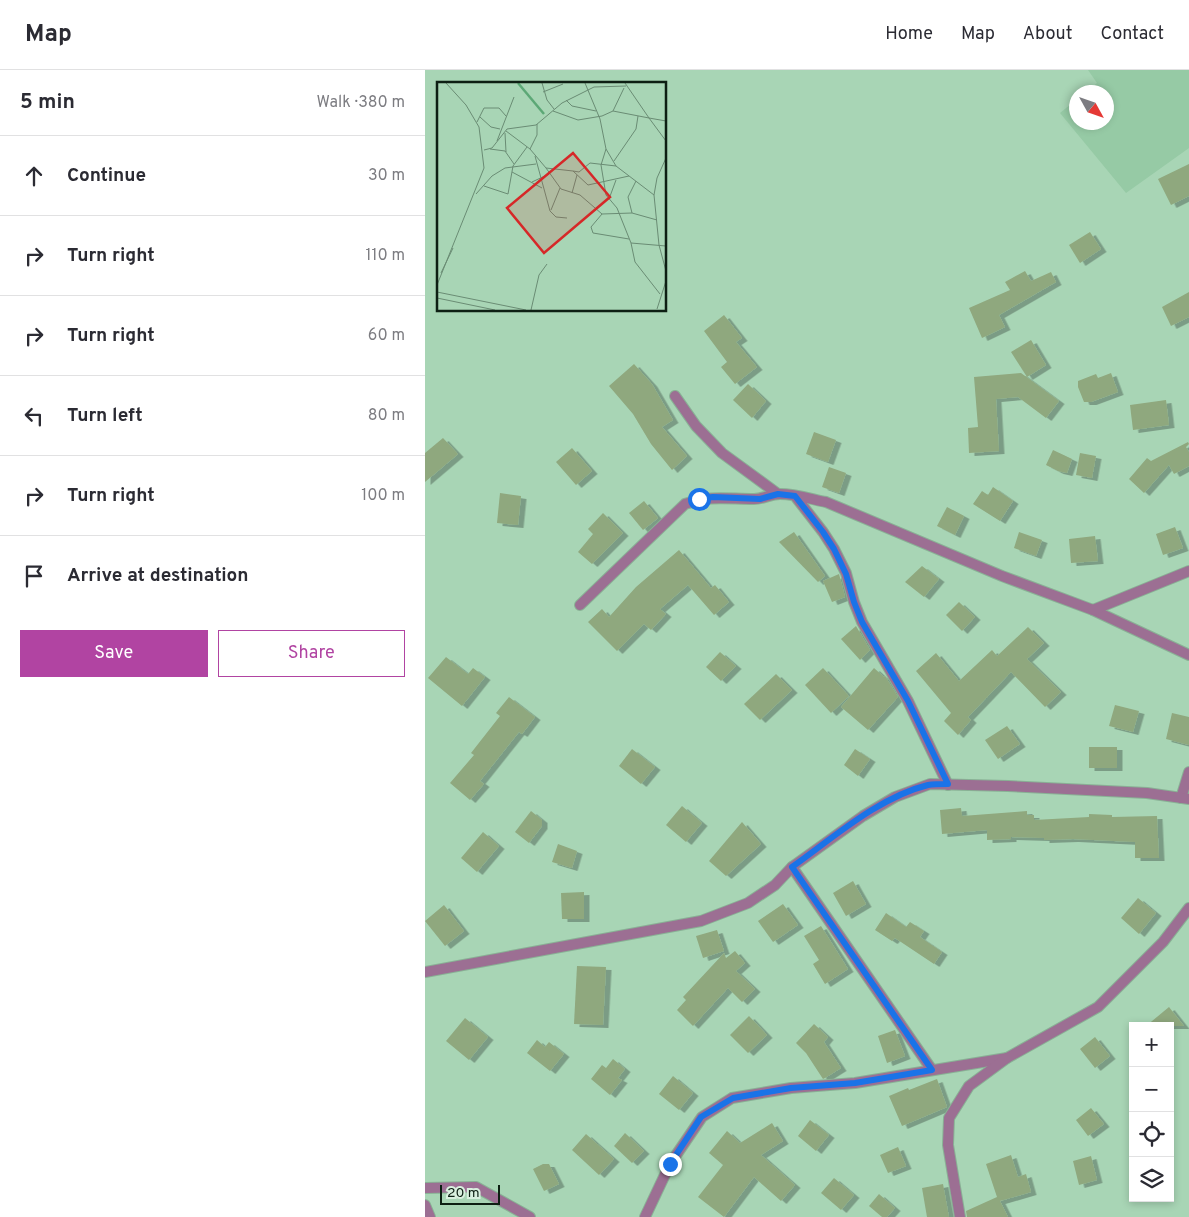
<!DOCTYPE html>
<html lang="en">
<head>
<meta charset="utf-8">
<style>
	:root { --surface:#fff; --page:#f2f2f3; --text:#2b2b33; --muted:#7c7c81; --line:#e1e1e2; --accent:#b144a2 }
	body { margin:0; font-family:Overpass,sans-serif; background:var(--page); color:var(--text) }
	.controls { position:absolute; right:15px; bottom:15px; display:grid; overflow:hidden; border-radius:0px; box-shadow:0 2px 8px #0003 }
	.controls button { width:45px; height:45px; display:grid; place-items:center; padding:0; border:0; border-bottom:1px solid var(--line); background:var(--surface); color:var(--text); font:25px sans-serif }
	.compass { position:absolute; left:644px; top:15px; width:45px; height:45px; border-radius:50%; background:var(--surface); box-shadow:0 2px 8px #0003; rotate:130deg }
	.scale { position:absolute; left:15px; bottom:12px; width:60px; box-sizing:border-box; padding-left:5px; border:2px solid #0d1f13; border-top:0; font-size:14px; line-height:18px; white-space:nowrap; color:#0d1f13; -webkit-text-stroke:4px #d9f0df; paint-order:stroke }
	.stop { position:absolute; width:15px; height:15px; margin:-11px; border:4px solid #1a73e8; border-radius:50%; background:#fff }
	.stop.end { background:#1a73e8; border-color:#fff; box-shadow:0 1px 5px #0008 }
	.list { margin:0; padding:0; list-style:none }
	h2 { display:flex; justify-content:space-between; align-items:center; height:65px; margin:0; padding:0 20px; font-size:21px }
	h2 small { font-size:16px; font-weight:400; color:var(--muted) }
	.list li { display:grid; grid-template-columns:32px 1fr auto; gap:15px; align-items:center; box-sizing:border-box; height:80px; padding:0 20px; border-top:1px solid var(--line) }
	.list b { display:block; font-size:19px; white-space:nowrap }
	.list em { font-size:16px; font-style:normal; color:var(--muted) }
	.actions { display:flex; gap:10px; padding:15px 20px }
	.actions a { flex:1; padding:11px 0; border:1px solid var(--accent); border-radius:0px; text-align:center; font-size:18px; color:var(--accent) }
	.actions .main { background:var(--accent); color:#fff }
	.icon { flex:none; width:28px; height:28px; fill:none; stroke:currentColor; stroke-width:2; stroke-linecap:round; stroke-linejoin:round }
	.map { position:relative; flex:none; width:764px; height:1147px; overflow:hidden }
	header { display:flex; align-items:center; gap:30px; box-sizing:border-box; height:70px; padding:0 25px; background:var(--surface); border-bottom:1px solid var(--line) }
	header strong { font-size:24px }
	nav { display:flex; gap:28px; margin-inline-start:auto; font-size:18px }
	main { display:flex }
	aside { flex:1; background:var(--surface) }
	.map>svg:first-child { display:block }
	.built { fill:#96caa5 }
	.building { fill:#8fa87e; filter:url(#shadow) }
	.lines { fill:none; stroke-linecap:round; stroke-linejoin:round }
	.street-casing { stroke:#89b195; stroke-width:12 }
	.street { stroke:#9c6f93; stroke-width:10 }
	.route { stroke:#1a73e8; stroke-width:6 }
	.inset-river { fill:none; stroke:#5ca876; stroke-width:2.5 }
	.inset-road { fill:none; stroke:#6a8c74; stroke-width:1 }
	.view { fill:#d62828; fill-opacity:0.15; stroke:#d62828; stroke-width:2.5 }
	.inset-edge { fill:none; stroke:#0d1f13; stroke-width:2.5 }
</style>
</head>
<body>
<header>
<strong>Map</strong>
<nav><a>Home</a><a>Map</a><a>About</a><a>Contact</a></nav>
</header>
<main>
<aside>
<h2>5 min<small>Walk · 380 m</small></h2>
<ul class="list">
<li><svg class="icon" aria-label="ahead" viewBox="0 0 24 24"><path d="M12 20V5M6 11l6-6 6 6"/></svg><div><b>Continue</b></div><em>30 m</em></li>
<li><svg class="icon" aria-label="right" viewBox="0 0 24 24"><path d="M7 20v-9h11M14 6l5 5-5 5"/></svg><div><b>Turn right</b></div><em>110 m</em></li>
<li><svg class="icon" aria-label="right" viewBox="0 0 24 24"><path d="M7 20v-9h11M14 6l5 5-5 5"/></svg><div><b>Turn right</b></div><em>60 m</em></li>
<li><svg class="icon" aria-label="left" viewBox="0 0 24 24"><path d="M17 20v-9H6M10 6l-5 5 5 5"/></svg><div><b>Turn left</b></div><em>80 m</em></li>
<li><svg class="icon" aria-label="right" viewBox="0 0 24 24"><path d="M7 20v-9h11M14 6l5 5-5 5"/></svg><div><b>Turn right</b></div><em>100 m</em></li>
<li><svg class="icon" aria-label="arrive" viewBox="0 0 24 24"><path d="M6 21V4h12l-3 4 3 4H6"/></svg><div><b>Arrive at destination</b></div></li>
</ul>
<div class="actions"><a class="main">Save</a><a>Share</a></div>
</aside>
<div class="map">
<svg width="764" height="1147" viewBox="0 0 764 1147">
	<defs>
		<filter id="shadow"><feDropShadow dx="5.5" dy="3" stdDeviation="0" flood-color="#0004"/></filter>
	</defs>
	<rect width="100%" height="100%" fill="#a8d5b5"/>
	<polygon class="built" points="663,0 764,0 764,78 701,123 635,43 651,30 652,52 682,52 682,22 661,22 672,13"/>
	<g class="building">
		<polygon points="764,94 764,126 746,135 733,109"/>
		<polygon points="665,162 676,179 655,193 644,175"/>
		<polygon points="600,201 606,211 626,202 631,212 574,245 580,257 557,268 544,238 585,220 580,212"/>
		<polygon points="764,222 764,247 746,256 737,237"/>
		<polygon points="299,245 317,268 311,272 332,297 310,314 296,297 302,292 279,261"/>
		<polygon points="606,270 621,295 602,307 586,282"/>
		<polygon points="209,294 227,314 248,350 237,357 262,386 247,400 226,374 208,344 184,316"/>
		<polygon points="596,303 634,331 621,348 593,327 571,329 574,381 544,383 543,358 553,357 549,307"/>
		<polygon points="686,303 693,322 666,332 659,332 653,317 653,311 671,304 673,308"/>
		<polygon points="323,314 341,331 327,348 308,330"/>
		<polygon points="741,330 744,355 708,360 705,335"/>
		<polygon points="389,362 411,370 403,392 381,384"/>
		<polygon points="18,368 33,384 0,412 0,383"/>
		<polygon points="763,372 764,374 761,377 764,382 764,396 749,404 744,395 719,423 704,409 722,388 726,391"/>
		<polygon points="147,378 167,401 151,415 131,392"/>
		<polygon points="628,380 647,389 642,403 633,401 621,395"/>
		<polygon points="655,383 671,386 667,408 651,405"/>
		<polygon points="404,397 421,403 414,423 397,417"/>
		<polygon points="568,417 588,431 575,451 548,434 557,421 563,425"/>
		<polygon points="75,423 96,426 93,455 72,453"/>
		<polygon points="219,431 233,448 218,460 204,443"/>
		<polygon points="522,437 539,446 530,465 512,456"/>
		<polygon points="178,443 198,463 167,494 153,482 168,464 163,459"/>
		<polygon points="750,457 758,478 738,485 731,464"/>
		<polygon points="369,462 400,506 393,512 354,472"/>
		<polygon points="594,462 617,470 611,486 589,478"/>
		<polygon points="670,466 673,491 646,493 644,469"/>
		<polygon points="254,480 286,518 290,515 304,532 289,545 263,515 235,539 241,544 226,560 219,554 192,581 163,552 177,539 184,547 211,517"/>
		<polygon points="497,496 514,509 499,527 480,512"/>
		<polygon points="414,504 420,527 407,532 398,511"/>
		<polygon points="534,532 550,547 537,561 521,545"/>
		<polygon points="431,556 445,580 435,590 416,569"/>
		<polygon points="603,557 619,573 602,589 636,622 620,637 586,602 543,647 546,650 533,665 519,651 526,643 491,601 511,583 534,611 567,580 572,586"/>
		<polygon points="295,582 311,596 296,611 281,597"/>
		<polygon points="21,587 43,604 48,598 60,607 37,636 3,608"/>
		<polygon points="398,598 424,626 406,643 380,615"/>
		<polygon points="449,598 459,607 460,606 473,627 443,660 416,637"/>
		<polygon points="351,604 367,620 335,650 319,634"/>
		<polygon points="84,627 110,647 97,664 94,662 55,711 59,714 45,730 25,713 49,685 46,683 75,646 71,643"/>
		<polygon points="690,635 714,641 708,662 684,656"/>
		<polygon points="747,643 764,647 764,675 741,669"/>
		<polygon points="582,656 595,674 573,689 560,670"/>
		<rect x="664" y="677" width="28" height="21"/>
		<polygon points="207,679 230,697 216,714 194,696"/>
		<polygon points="430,679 445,689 433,706 419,695"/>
		<polygon points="257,736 277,753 261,772 241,755"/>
		<polygon points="536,738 537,746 602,741 602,745 609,745 609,750 664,747 664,744 687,745 687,747 732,746 734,788 710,788 710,772 648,769 619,770 619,768 586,767 586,769 562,770 562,760 517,764 515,740"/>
		<polygon points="106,741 117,750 117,756 104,773 90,762"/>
		<polygon points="317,752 336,774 301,806 284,791"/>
		<polygon points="58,762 74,776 52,802 36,788"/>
		<polygon points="133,774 152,781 147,798 127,792"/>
		<polygon points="428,811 441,834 421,846 408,823"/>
		<polygon points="159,822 159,849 137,849 136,823"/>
		<polygon points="713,828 731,843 714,864 696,848"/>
		<polygon points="358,834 373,855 348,872 333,851"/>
		<polygon points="19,835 39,861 20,876 0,851"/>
		<polygon points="461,843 481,857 485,852 499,861 495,867 517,882 509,894 470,868 467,871 450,860"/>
		<polygon points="396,856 423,899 400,914 388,894 394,890 379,866"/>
		<polygon points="292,860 299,881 278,888 271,866"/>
		<polygon points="310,881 320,893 311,901 330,919 317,932 303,918 268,956 252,940 261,930 258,927 299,883 301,888"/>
		<polygon points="152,896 181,897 178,955 149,954"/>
		<polygon points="744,937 759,956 721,956"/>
		<polygon points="324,946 342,965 323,983 305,965"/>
		<polygon points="40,948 63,967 44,990 21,971"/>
		<polygon points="389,954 403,967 399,972 416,998 400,1008 398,1009 381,983 371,973"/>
		<polygon points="470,960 480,986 462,993 453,966"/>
		<polygon points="670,967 685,986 670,998 655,979"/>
		<polygon points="112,970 120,977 124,972 139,984 125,1001 102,983"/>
		<polygon points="188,989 200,999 193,1008 197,1010 185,1025 166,1009 177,995 181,998"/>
		<polygon points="248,1006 268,1023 254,1040 234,1024"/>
		<polygon points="512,1009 522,1037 477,1056 464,1026 483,1018 484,1020"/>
		<polygon points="666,1038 679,1054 663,1066 651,1050"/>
		<polygon points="385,1050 404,1065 391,1081 373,1066"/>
		<polygon points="347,1053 358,1071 336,1085 370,1115 356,1131 329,1107 299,1147 273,1127 298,1095 284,1083 302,1061 315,1073"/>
		<polygon points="200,1063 219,1081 207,1093 189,1076"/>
		<polygon points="161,1064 189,1089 174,1105 147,1080"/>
		<polygon points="473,1077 481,1096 463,1103 455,1085"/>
		<polygon points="586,1085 593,1107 601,1104 606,1122 575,1131 583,1147 542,1147 541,1141 572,1127 561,1094"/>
		<polygon points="666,1086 672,1110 654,1115 648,1091"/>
		<polygon points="118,1094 124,1094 134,1114 119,1121 108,1099"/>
		<polygon points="409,1108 429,1125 416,1140 396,1123"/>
		<polygon points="518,1114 524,1147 502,1147 497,1118"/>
		<polygon points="454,1124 470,1138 462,1147 457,1147 444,1136"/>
	</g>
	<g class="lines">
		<g class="street-casing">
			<g id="street">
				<polyline points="250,326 271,356 297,383 353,424"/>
				<polyline points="370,426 398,462 409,479 421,503 429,532 437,552 483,631 523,715"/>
				<path d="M155,535L260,434C285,425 303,429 329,429C338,429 346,424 355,424C370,424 386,429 401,432L577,506L668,540L764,585"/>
				<polyline points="668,540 764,501"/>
				<polyline points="756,728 764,702"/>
				<polyline points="367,797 507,1000"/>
				<polyline points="0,902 276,851 323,833 350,815 367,797 438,746 470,727 505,714 583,716 722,723 764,729"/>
				<polyline points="0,1118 51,1117 105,1147"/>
				<polyline points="0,1135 5,1147"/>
				<polyline points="220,1147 245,1094 277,1047 307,1028 366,1018 430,1013 582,988"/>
				<polyline points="535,1147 523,1075 524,1048 544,1016 582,988 673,937 738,872 764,838"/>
			</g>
		</g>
		<use href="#street" class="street"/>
	</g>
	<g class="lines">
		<path class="route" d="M245,1094L276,1047L308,1028L366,1018L430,1013L507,1000L367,797C408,768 454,727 503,715C509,714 517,714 523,714L483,631L437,552L429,532L421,504L409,479L398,462L370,426L353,424L335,429L288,427L274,429"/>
	</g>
	<g transform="translate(12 12)">
		<rect width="229" height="229" fill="#a8d5b5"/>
		<path class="inset-river" d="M81,1L107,32"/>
		<path class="inset-road" d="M105,1L110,18L117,27M148,1L163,37L169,67L179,84L217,113M188,1L212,36L229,39M106,10L126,2M129,18L135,24L159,29M116,29L141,38L165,34L176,29L187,6M176,29L212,36L229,59M43,35L54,45L63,47M40,40L47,26H62L69,34M69,49L93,67L109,86L136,89L151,103L192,94M68,51L69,70M60,59L77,15M53,67L68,69L77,82M93,67L100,53V42M169,67L164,83L169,113L180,126L194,161L229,164M47,68L55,66L70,47L99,43L125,21L157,5L189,4M98,74L113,129L119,135L130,136M229,76L220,96L217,113L222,163L229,189M177,79L199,47L201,34M109,86L124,107L143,113L165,132L195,131L220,138M136,89L142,90L153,81L179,84M75,90L105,106M95,100L112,92M47,104L71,112L76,84L90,65M135,111L140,93M39,112L55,94L68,86L99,82M172,117L179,98M114,128L123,106M195,131L191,115L199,99M165,132L154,145L156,151L192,157M194,161L198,180L223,212M4,191L16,166M0,203L47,86L42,45L29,23L9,1M0,210L89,228M0,216L58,228M220,227L229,199M94,228L102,193L110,182"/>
		<path class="view" d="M136,71L173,115L107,171L70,126Z"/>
		<rect width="229" height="229" class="inset-edge"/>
	</g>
</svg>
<div class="controls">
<button>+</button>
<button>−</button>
<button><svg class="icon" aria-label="locate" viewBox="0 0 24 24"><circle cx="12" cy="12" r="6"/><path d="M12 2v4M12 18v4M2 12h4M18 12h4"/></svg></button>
<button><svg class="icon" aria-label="layers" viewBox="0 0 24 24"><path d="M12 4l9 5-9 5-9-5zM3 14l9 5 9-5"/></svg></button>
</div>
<svg class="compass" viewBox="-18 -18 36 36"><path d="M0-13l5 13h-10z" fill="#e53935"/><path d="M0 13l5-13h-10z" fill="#7c7c81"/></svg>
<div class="scale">20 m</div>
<div class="stop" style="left:274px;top:429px"></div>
<div class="stop end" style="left:245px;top:1094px"></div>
</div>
</main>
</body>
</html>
